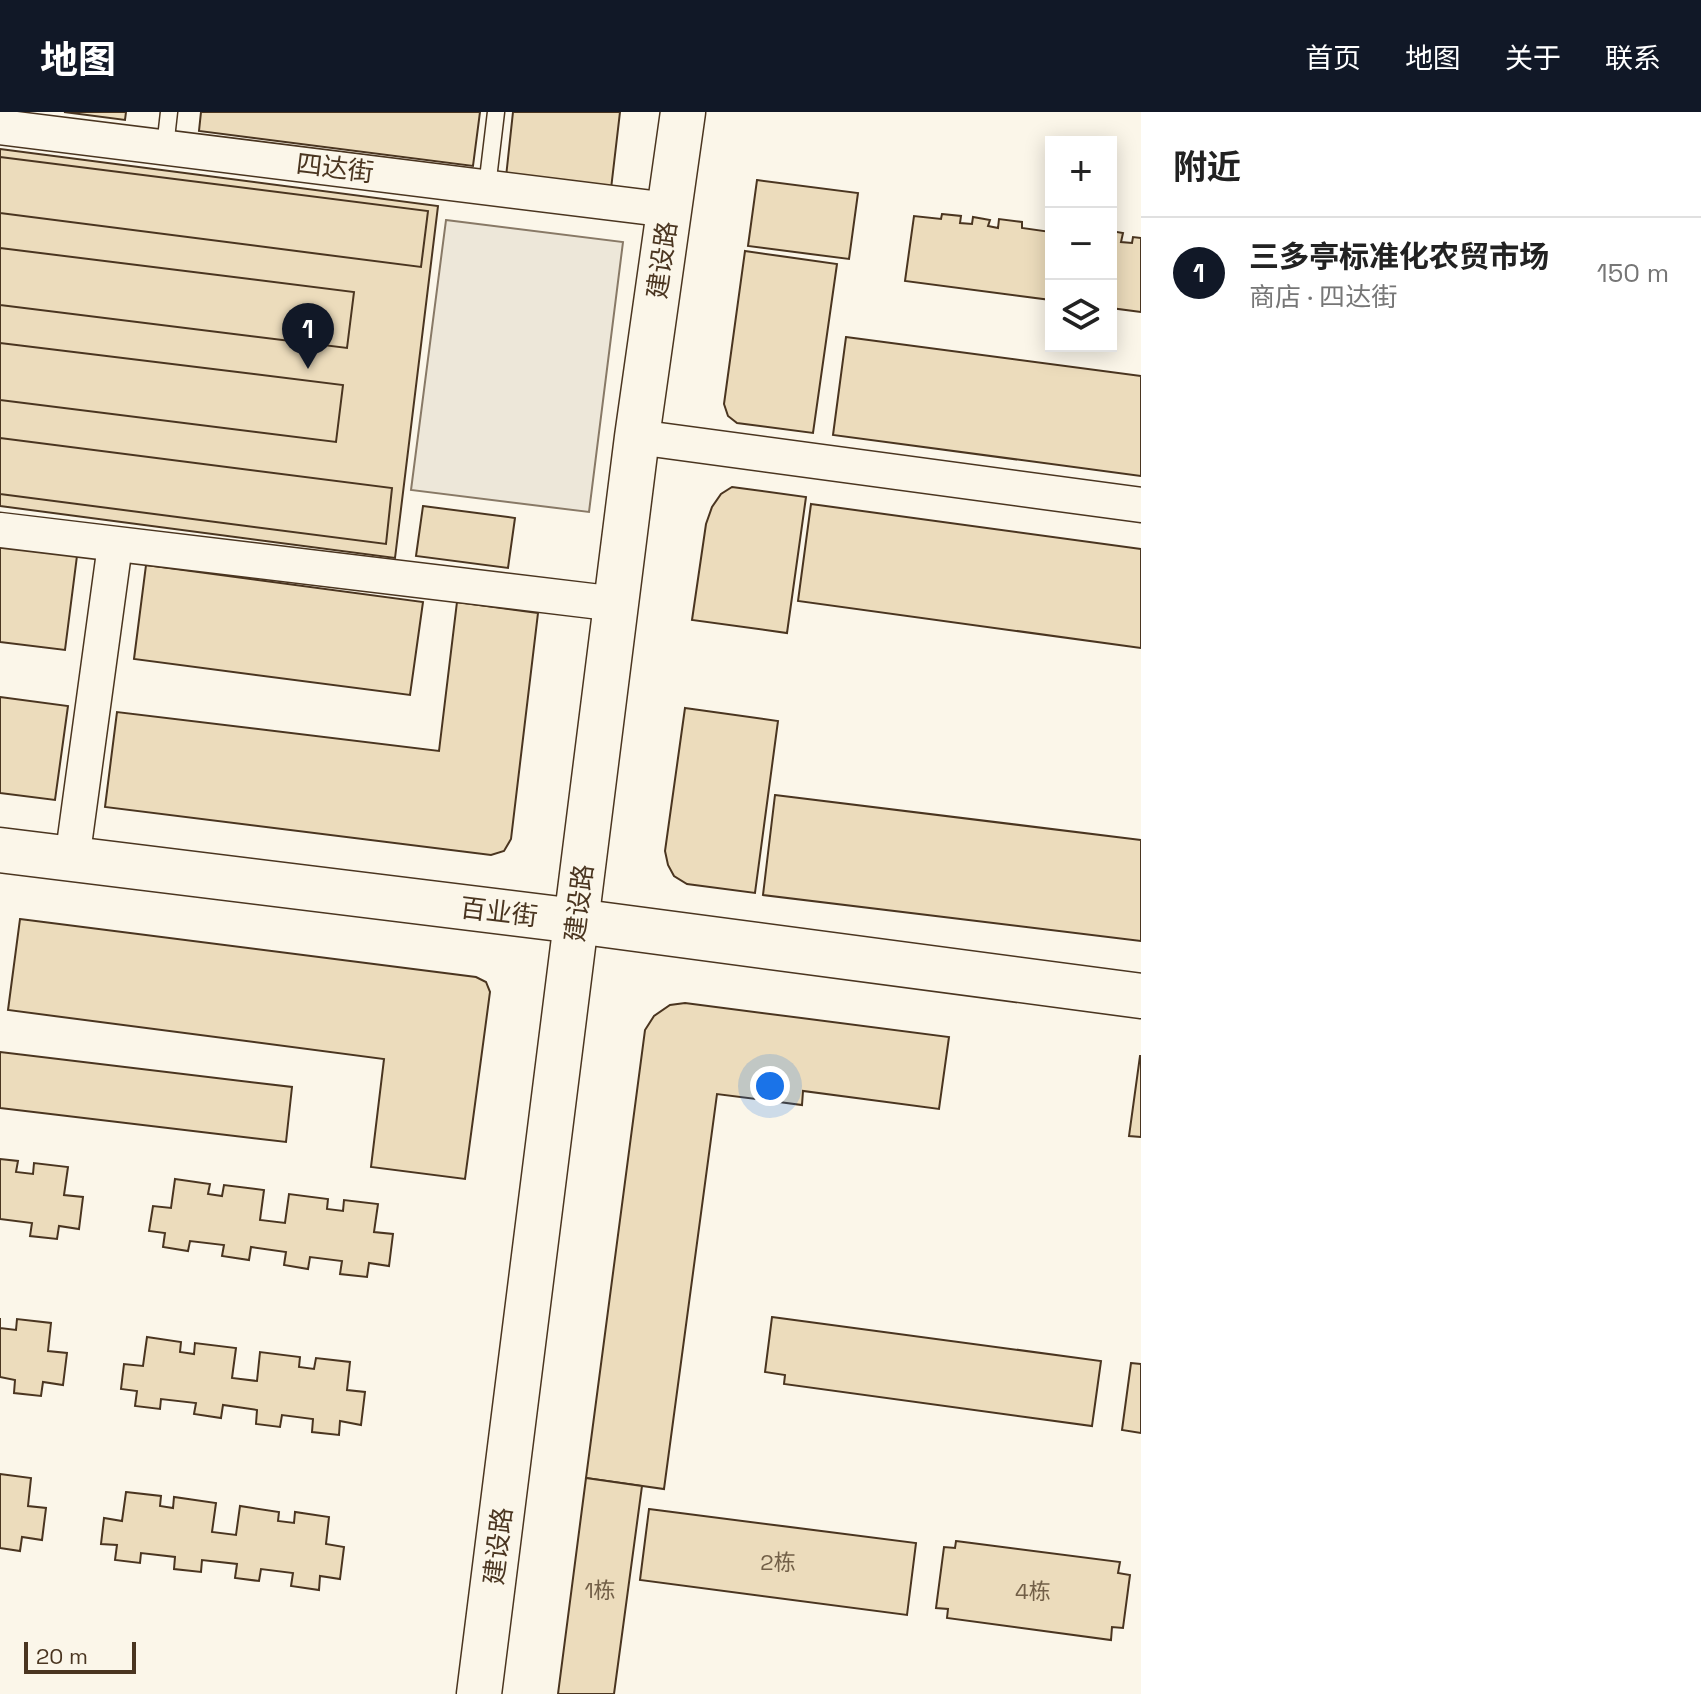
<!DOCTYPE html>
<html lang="zh">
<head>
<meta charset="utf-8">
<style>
	:root { --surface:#fff; --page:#f2f2f2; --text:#222; --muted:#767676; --line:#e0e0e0; --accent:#111827 }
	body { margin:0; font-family:"Space Grotesk","Noto Sans SC",sans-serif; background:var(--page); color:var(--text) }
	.controls { position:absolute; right:24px; top:24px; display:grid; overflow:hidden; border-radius:0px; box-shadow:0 4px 20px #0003 }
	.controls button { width:72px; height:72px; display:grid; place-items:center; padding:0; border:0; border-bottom:2px solid var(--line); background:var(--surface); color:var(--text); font:40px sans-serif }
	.scale { position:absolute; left:24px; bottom:20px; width:112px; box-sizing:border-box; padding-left:8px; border:4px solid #4a3520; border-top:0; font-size:22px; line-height:28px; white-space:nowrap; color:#4a3520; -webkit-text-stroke:6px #fbf6e9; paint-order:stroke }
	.you { position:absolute; left:770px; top:974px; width:28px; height:28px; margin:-20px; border:6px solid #fff; border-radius:50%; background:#1a73e8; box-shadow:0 0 0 12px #1a73e833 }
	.badge { display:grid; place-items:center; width:52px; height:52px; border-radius:50%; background:var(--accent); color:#fff; font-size:26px; font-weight:700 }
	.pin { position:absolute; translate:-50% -66px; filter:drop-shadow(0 2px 4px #0008) }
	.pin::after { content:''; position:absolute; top:42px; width:28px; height:24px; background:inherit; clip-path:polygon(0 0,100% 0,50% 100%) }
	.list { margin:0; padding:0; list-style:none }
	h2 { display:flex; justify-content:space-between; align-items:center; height:104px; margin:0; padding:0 32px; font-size:34px }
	h2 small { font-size:26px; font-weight:400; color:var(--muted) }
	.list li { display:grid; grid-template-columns:52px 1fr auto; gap:24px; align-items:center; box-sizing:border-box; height:112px; padding:0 32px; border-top:2px solid var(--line) }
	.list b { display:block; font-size:30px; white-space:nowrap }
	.list p { margin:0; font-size:26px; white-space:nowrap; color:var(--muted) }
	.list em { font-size:26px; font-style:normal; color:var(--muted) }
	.icon { flex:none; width:44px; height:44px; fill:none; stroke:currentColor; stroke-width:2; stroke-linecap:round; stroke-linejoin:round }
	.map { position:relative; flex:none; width:1141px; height:1582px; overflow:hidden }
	header { display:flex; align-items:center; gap:48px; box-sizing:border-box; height:112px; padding:0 40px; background:var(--accent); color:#fff }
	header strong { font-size:38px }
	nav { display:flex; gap:44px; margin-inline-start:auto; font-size:28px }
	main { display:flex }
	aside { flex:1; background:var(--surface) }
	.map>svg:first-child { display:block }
	.parking { fill:#ede7d9; stroke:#887966; stroke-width:2 }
	.building { fill:#ecdcbc; stroke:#4a3520; stroke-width:2 }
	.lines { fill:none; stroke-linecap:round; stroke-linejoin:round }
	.lane-casing { stroke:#4a3520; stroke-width:19 }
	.street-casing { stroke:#4a3520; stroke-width:37 }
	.secondary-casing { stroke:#4a3520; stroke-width:47 }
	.lane { stroke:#fbf6e9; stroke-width:16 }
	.street { stroke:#fbf6e9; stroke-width:34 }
	.secondary { stroke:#fbf6e9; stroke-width:44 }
	.labels { text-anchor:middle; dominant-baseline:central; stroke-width:6; stroke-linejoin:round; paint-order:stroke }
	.number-label { font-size:22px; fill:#725f47 }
	.street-label { font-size:26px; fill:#4a3520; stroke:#fbf6e9 }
</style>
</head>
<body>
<header>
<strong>地图</strong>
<nav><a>首页</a><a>地图</a><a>关于</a><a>联系</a></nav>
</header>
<main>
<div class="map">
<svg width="1141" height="1582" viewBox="0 0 1141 1582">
	<rect width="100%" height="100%" fill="#fbf6e9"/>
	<polygon class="parking" points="446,108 623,130 589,400 411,378"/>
	<g class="building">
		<polygon points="64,0 126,0 125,8"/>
		<polygon points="201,0 480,0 473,54 199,19"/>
		<polygon points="513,0 620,0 611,77 506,65"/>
		<polygon points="0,37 438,94 395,446 0,394"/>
		<polygon points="0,45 428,99 421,155 0,101"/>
		<polygon points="757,68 858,81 849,147 748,134"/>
		<polygon points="942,102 961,104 960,111 972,112 973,105 990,108 988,114 998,116 999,107 1022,110 1022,116 1051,120 1051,188 905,169 914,104 941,107"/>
		<polygon points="1111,119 1123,121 1121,130 1132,131 1133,125 1141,126 1141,200 1111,196"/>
		<polygon points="0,136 354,180 347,236 0,193"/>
		<polygon points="745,139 837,152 813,321 737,311 728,304 724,292"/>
		<polygon points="846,225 1141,264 1141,364 833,323"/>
		<polygon points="0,231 343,273 336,330 0,288"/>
		<polygon points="0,326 392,376 386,432 0,382"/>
		<polygon points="732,375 806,385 787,521 692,508 706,412 712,395 721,382"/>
		<polygon points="811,392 1141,437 1141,536 798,489"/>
		<polygon points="423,394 515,406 508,456 416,444"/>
		<polygon points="0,435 77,444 65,538 0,530"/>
		<polygon points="146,453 423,490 410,583 134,547"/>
		<polygon points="457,490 538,501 511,727 504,739 491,743 105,695 117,600 439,639"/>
		<polygon points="0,585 68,594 55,688 0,681"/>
		<polygon points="685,596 778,609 755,781 687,772 674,764 668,753 665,739"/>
		<polygon points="775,683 1141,728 1141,829 763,783"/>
		<polygon points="20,807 476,865 486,870 490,880 465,1067 371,1055 384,947 8,898"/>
		<polygon points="685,891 949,925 939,997 803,979 802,993 717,982 664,1377 586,1366 645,918 654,904 670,893"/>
		<polygon points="0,940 292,975 286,1030 0,996"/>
		<polygon points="1140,944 1141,944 1141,1025 1129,1024"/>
		<polygon points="0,1047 18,1049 16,1060 33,1062 34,1051 68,1055 64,1083 83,1085 79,1117 59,1114 57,1127 30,1124 32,1111 0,1107"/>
		<polygon points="175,1067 210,1072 208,1082 222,1084 224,1073 264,1078 260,1108 285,1111 289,1082 328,1087 327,1097 343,1099 344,1088 378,1092 374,1120 393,1122 389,1154 369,1151 367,1165 340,1162 342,1149 310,1145 308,1157 284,1153 286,1140 251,1135 249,1148 222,1144 224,1133 190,1129 188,1139 163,1135 165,1121 149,1119 153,1094 171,1096"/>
		<polygon points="772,1205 1101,1249 1092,1314 784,1272 785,1263 765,1260"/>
		<polygon points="0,1206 0,1216 16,1218 17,1207 51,1211 48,1239 67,1241 63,1273 43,1270 41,1284 14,1281 15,1268 0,1265"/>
		<polygon points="147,1225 181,1230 180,1240 194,1242 195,1231 236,1236 232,1266 257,1269 260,1240 300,1245 299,1255 314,1257 316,1246 350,1250 347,1278 365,1280 361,1313 340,1309 339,1323 312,1320 313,1307 282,1303 280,1315 256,1312 257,1298 223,1293 221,1306 194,1302 196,1291 161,1287 160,1297 135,1294 137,1279 121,1277 124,1252 143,1254"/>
		<polygon points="1131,1251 1141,1252 1141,1321 1122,1318"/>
		<polygon points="0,1362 31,1366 28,1394 46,1396 42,1428 22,1425 20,1439 0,1436"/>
		<polygon points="586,1366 642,1374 614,1582 558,1582"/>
		<polygon points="126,1380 161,1384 160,1394 173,1396 174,1385 216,1391 212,1420 236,1423 240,1394 279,1400 278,1409 294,1411 295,1400 329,1405 326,1432 344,1435 340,1467 320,1464 319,1478 291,1474 293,1461 261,1457 259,1469 235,1466 237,1452 202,1448 201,1460 174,1457 175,1445 141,1441 140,1451 115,1448 117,1433 101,1432 104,1406 122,1409"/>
		<polygon points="649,1397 916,1431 907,1503 640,1468"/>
		<polygon points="956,1429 1120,1450 1118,1461 1130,1463 1123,1516 1112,1515 1111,1528 947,1506 948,1497 936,1496 944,1435 955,1436"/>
	</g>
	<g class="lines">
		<g class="lane-casing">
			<g id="lane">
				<polyline points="165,35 169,0"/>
				<polyline points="487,75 496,0"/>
			</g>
		</g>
		<g class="street-casing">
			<g id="street">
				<polyline points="0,15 669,98"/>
				<polyline points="637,325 1141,393"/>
				<polyline points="0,418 617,492"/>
				<polyline points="72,748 115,433"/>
			</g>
		</g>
		<g class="secondary-casing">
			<g id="secondary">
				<polyline points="0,738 576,809 1141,884"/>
				<polyline points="479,1582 637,325 683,0"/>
			</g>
		</g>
		<use href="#lane" class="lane"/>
		<use href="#street" class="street"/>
		<use href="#secondary" class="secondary"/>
	</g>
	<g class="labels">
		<g class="number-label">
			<text x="778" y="1450">2栋</text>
			<text x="600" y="1478">1栋</text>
			<text x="1033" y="1479">4栋</text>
		</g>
		<g class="street-label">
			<text transform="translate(335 56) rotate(7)">四达街</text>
			<text transform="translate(662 148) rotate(-82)">建设路</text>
			<text transform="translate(579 791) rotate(-83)">建设路</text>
			<text transform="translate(499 800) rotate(7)">百业街</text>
			<text transform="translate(498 1434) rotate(-83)">建设路</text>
		</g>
	</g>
</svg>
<div class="controls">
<button>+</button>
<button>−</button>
<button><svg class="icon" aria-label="layers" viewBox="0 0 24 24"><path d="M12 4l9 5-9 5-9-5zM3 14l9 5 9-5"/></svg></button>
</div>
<div class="scale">20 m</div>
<div class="you"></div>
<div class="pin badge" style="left:308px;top:257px">1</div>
</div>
<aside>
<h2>附近<small></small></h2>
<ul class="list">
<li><span class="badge">1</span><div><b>三多亭标准化农贸市场</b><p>商店 · 四达街</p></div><em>150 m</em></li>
</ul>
</aside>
</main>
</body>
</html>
